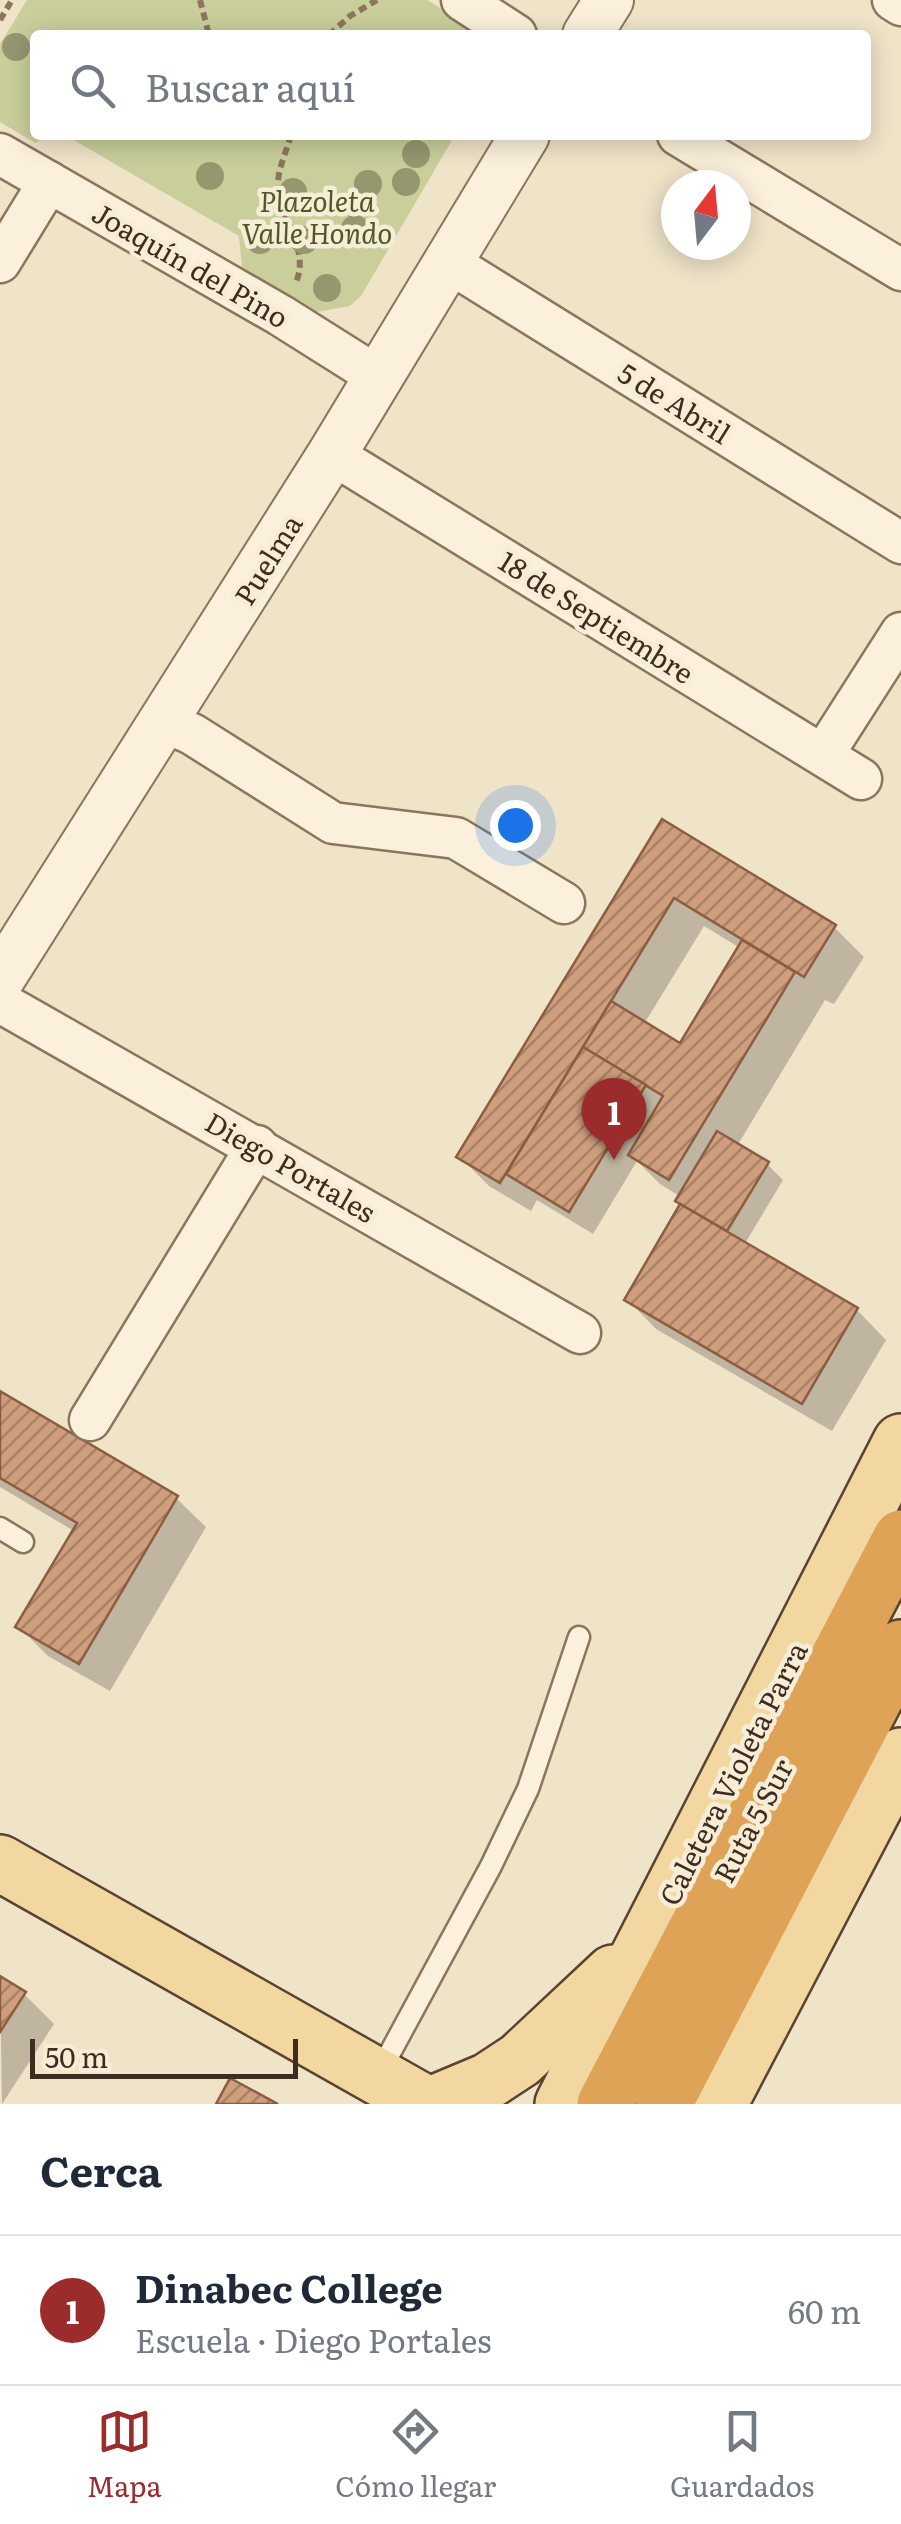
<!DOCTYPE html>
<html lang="es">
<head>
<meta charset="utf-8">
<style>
	:root { --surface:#fff; --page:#f6f6f7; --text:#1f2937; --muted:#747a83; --line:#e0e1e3; --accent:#9c2b2c }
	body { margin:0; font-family:Literata,serif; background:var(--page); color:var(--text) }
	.compass { position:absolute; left:661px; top:170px; width:90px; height:90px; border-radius:50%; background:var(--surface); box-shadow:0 5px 25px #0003; rotate:16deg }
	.scale { position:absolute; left:30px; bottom:25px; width:268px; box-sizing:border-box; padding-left:10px; border:5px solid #3c2d20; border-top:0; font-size:28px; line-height:35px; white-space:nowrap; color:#3c2d20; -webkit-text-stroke:8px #f7edd7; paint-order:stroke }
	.you { position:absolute; left:515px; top:825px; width:35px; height:35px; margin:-25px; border:8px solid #fff; border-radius:50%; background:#1a73e8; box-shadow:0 0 0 15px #1a73e833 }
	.badge { display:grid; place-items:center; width:65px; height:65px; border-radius:50%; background:var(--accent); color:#fff; font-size:32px; font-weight:700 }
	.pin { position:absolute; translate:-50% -82px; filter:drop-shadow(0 2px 5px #0008) }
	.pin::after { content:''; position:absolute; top:52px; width:35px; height:30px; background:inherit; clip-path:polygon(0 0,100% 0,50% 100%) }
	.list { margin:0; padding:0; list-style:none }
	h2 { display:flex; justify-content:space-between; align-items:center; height:130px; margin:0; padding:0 40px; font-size:42px }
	h2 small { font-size:32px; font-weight:400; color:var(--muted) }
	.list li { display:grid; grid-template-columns:65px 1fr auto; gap:30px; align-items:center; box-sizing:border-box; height:150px; padding:0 40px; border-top:2px solid var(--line) }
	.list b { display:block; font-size:38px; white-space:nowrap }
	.list p { margin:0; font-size:32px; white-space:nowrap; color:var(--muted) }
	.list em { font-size:32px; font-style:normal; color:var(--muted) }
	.icon { flex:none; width:55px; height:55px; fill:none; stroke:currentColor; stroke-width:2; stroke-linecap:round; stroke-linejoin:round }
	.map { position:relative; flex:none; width:901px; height:2104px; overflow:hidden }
	.search { position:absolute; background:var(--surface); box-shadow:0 5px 25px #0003; left:30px; right:30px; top:30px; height:110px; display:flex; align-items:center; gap:25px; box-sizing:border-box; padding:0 35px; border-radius:10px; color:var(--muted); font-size:38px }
	.sheet { height:280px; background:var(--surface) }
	nav { display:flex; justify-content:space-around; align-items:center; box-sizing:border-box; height:140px; border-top:2px solid var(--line); background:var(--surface); font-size:28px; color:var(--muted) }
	nav a { display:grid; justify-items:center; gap:5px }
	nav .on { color:var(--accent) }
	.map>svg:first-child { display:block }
	.green { fill:#c9ce9b }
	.shadow { fill:#0003; fill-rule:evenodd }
	.building { fill:url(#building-hatch); stroke:#8c5e41; stroke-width:2.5 }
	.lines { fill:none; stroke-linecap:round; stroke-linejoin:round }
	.service-casing { stroke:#8c755c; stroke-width:25 }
	.minor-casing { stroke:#8c755c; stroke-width:45 }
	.tertiary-casing { stroke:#8c755c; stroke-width:52 }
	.primary-casing { stroke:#5a4330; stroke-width:60 }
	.motorway-casing { stroke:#5a4330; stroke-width:60 }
	.path { stroke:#8c755c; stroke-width:6; stroke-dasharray:8 5; stroke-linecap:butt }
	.service { stroke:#faf0db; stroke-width:20 }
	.minor { stroke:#faf0db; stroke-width:40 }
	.tertiary { stroke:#faf0db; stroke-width:48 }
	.primary { stroke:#f2d8a0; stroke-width:55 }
	.motorway { stroke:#dfa358; stroke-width:55 }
	.tree { fill:#96976f }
	.labels { text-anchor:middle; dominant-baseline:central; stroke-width:9; stroke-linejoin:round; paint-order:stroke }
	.park-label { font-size:28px; font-style:italic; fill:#4d5926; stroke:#f7edd7 }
	.street-label { font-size:28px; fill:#3c2d20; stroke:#f7edd7 }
</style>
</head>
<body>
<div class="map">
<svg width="901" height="2104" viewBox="0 0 901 2104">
	<defs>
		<pattern id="building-hatch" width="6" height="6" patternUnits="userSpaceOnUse" patternTransform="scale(2.5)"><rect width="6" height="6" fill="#ce9e7d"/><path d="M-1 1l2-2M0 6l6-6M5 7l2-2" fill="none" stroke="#a88166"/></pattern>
	</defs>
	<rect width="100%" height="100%" fill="#efe3c8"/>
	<g class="green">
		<polygon points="27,0 427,0 485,35 35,35 35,135 52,135 35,143 0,122 0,44"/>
		<polygon points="65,135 455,135 361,296 350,306 316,312 242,267 239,236"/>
	</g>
	<g class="shadow">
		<path d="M663,823L834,927L864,957L834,1004L825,1000L737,1146L767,1164L783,1180L744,1245L857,1310L886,1340L832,1431L656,1329L627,1299L682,1205L681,1197L660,1184L637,1161L593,1234L537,1200L531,1211L489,1186L459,1156ZM704,926L740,948L681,1046L644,1024Z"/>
		<polygon points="0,1394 176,1498 206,1527 110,1691 48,1656 18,1626 74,1531 0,1487"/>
		<polygon points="0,1981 24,1994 54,2024 2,2104"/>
	</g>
	<g class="building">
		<polygon points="662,819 836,925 804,977 674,898 500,1183 456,1157"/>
		<polygon points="742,940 795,972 669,1180 628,1155 663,1096 583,1047 611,1001 680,1043"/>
		<polygon points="583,1047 646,1085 569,1212 506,1174"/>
		<polygon points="717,1131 769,1162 727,1231 675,1201"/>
		<polygon points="680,1204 858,1308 802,1404 624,1300"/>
		<polygon points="0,1391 178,1496 79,1664 15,1627 77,1523 0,1478"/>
		<polygon points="0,1976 26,1992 0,2032"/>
		<polygon points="230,2078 278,2104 216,2104"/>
	</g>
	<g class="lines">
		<g class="service-casing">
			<g id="service">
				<polyline points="0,1528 23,1542"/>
				<polyline points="378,2075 491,1866 528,1789 579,1637"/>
			</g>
		</g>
		<g class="minor-casing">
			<g id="minor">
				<polyline points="462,0 516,35"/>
				<polyline points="893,0 901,5"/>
				<polyline points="678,135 901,270"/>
				<polyline points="0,154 280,315 380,378"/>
				<polyline points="0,262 49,182"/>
				<polyline points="448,262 901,543"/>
				<polyline points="332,454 861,779"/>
				<polyline points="165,722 192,734 333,823 456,838 564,903"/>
				<polyline points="823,755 901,633"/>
				<polyline points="0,1002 580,1333"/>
				<polyline points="90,1420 257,1146"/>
			</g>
		</g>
		<g class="tertiary-casing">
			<g id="tertiary">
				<polyline points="587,35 609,0"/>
				<polyline points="0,979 332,454 525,135"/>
			</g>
		</g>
		<g class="primary-casing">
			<g id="primary">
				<polyline points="0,1863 426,2104"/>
				<polyline points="433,2104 488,2081 520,2060 613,1973"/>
				<polyline points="563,2104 901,1442"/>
				<polyline points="719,2104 901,1756"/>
			</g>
		</g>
		<g class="motorway-casing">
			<g id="motorway">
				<polyline points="605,2104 901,1538"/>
				<polyline points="664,2104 901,1648"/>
			</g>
		</g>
		<g class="path">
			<polyline points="200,0 209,35"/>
			<polyline points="0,20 12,0"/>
			<polyline points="329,35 350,16 377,0"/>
			<path d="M291,135C287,150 279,166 278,182C277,217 311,248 296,282"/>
		</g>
		<use href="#service" class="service"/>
		<use href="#minor" class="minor"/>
		<use href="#tertiary" class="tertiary"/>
		<use href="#primary" class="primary"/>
		<use href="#motorway" class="motorway"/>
	</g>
	<g class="tree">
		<circle cx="16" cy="47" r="14"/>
		<circle cx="416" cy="154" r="14"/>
		<circle cx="210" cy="176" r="14"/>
		<circle cx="406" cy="182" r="14"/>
		<circle cx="368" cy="184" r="14"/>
		<circle cx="293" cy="192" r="14"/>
		<circle cx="355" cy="229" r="14"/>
		<circle cx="260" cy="240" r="14"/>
		<circle cx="304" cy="240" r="14"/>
		<circle cx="327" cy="288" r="14"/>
	</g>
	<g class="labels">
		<g class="park-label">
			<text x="317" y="200">Plazoleta<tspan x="317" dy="32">Valle Hondo</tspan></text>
		</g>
		<g class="street-label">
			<text transform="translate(191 264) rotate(30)">Joaquín del Pino</text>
			<text transform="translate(675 402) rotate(32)">5 de Abril</text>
			<text transform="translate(267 559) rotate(-58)">Puelma</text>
			<text transform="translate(597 616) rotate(32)">18 de Septiembre</text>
			<text transform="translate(291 1166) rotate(30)">Diego Portales</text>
			<text transform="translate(732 1773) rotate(-63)">Caletera Violeta Parra</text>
			<text transform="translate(752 1820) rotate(-62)">Ruta 5 Sur</text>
		</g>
	</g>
</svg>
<svg class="compass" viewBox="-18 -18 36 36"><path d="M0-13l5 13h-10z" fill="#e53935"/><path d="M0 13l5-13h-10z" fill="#747a83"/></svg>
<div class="scale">50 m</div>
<div class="you"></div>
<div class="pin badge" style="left:614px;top:1160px">1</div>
<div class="search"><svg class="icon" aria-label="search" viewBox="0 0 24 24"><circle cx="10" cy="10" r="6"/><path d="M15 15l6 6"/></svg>Buscar aquí</div>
</div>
<section class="sheet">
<h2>Cerca<small></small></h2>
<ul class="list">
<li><span class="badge">1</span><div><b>Dinabec College</b><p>Escuela · Diego Portales</p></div><em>60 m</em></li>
</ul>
</section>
<nav>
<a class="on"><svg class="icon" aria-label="map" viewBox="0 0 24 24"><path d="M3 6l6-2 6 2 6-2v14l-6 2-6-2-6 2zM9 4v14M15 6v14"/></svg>Mapa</a>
<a><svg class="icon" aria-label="directions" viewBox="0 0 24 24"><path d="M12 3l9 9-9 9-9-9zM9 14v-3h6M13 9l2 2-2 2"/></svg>Cómo llegar</a>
<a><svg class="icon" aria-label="saved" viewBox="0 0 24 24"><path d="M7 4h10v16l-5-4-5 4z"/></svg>Guardados</a>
</nav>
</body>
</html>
